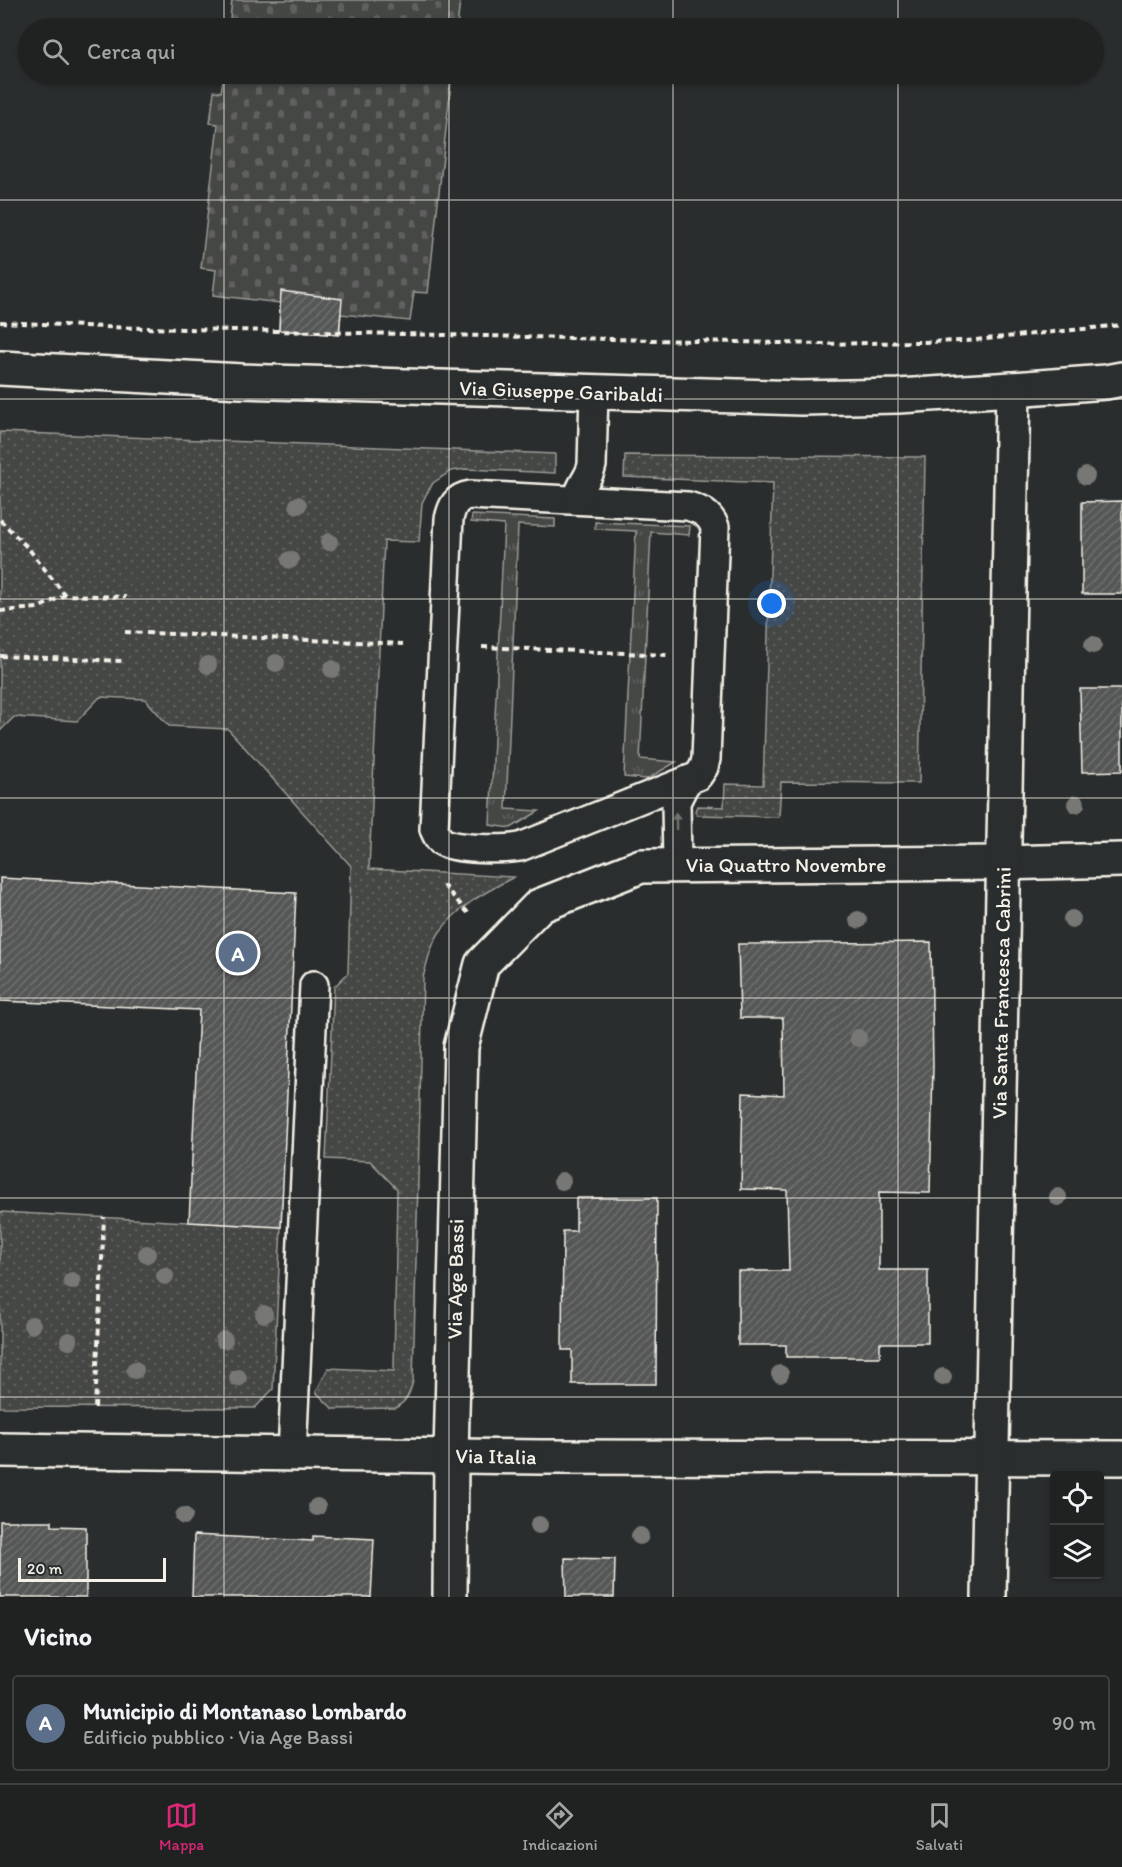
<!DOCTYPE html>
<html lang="it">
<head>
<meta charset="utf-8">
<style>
	:root { --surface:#202222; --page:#282a2a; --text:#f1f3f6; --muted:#a2a4a5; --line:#3d3f40; --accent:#db2777 }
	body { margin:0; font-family:Itim,sans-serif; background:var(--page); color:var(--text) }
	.controls { position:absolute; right:18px; bottom:18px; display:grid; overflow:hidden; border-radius:6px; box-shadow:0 2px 4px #0004 }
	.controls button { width:54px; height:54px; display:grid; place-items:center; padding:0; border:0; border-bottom:2px solid var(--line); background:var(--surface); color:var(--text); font:30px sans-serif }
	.scale { position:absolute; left:18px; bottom:15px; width:148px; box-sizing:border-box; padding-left:6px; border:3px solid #f4f1e8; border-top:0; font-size:16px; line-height:21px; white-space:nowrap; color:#f4f1e8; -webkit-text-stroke:4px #2a2d2e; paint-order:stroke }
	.you { position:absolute; left:772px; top:604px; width:21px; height:21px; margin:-15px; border:4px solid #fff; border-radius:50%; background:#1a73e8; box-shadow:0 0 0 9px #1a73e833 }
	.badge { display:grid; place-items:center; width:39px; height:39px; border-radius:50%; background:var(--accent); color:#fff; font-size:20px; font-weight:700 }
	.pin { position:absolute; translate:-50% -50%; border:3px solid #fff; box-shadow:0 2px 6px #0006 }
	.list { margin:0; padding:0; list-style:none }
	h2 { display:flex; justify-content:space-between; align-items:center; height:78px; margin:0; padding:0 24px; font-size:26px }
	h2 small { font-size:20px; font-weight:400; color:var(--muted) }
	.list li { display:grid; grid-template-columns:39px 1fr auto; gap:18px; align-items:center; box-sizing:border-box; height:96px; margin:0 12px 12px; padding:0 12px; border:2px solid var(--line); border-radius:6px }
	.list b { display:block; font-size:22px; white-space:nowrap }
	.list p { margin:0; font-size:20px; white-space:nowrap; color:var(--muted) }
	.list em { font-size:20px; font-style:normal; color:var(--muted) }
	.icon { flex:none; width:33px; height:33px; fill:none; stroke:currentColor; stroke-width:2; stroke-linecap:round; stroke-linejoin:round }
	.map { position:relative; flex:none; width:1122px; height:1597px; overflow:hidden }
	.search { position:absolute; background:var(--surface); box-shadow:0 2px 4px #0004; left:18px; right:18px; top:18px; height:66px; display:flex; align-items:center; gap:15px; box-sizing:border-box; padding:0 21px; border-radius:33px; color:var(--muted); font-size:22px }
	.sheet { height:186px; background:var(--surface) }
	nav { display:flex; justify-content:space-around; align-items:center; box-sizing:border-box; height:84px; border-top:2px solid var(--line); background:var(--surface); font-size:16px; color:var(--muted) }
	nav a { display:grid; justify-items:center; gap:3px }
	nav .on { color:var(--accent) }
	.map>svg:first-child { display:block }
	.grass { fill:url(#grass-tufts); stroke:#9c9c96; stroke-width:1.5 }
	.cemetery { fill:url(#cemetery-stones); stroke:#9c9c96; stroke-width:1.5 }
	.garden { fill:url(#garden-dots); stroke:#9c9c96; stroke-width:1.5 }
	.building { fill:url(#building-hatch); stroke:#f4f1e8; stroke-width:1.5 }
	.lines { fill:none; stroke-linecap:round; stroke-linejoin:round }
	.lane-casing { stroke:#f4f1e8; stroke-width:32 }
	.street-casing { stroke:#f4f1e8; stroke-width:38 }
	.path { stroke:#f4f1e8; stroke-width:4; stroke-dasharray:6 4.5; stroke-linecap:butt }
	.lane { stroke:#2a2d2e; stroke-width:27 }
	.street { stroke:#2a2d2e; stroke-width:33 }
	.tree { fill:#777875 }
	.oneway { fill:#71726f }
	.grid { fill:none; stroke:#f4f1e8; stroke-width:1.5; stroke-opacity:0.55 }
	.labels { text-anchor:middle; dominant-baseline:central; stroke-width:6; stroke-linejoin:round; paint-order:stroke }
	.street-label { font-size:21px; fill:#f4f1e8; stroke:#2a2d2e }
</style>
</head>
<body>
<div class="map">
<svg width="1122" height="1597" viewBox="0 0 1122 1597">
	<defs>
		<pattern id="grass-tufts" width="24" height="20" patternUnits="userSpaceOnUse" patternTransform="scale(1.5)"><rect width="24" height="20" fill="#444645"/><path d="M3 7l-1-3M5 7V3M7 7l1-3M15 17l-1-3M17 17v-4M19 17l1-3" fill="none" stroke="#606160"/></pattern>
		<pattern id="cemetery-stones" width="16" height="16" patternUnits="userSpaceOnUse" patternTransform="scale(1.5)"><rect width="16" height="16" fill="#444645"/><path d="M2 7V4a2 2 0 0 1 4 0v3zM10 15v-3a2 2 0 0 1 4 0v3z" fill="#606160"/></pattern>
		<pattern id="garden-dots" width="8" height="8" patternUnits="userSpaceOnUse" patternTransform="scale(1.5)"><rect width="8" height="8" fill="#444645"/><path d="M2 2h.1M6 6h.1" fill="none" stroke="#606160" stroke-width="1.8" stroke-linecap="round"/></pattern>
		<pattern id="building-hatch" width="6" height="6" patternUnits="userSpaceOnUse" patternTransform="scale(1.5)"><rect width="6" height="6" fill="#555756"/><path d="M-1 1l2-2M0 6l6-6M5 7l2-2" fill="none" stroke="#6e706e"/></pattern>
	</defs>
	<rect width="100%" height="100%" fill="#2a2d2e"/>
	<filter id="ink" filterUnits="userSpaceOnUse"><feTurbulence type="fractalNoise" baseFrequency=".0167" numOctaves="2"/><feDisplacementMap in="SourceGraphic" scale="12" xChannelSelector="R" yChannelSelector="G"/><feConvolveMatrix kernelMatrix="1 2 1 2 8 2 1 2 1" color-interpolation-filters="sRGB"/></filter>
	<g filter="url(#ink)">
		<g class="grass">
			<polygon points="472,515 555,519 555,527 518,525 506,809 539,811 511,828 490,825 504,525 471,522"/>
			<polygon points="595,522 690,526 689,535 651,532 640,759 676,762 647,779 624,777 636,531 595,529"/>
		</g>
		<g class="cemetery">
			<polygon points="232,0 460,0 457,28 229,28"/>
			<polygon points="224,74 452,74 428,293 414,292 410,321 341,314 339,335 279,330 280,303 213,295 216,270 201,268 218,124 210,123 214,91 221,92"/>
		</g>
		<g class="garden">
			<path d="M0,432L555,454V473L466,469L451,471L433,483L427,493L422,503L419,542L384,541L369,869L514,877C487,891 457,907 439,933C430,947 427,963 423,978L413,1381C410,1393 407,1401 396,1408L333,1409L316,1392L328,1368L394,1371L397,1189L370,1161L326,1159L334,987L348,973L351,866L228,729L169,726L145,699L100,697L77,721L14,717L0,731Z"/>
			<polygon points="625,455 925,457 919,783 781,782 779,817 697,815 695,811 697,806 724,807 725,784 763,785 773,483 624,477"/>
			<polygon points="0,1212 281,1227 273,1389 255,1408 0,1407"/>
		</g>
		<g class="building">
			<polygon points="281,291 342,299 339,335 279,330"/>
			<polygon points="1122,501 1122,594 1082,594 1082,502"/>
			<polygon points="1080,689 1122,689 1122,771 1082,772"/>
			<polygon points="0,878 296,893 281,1227 189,1222 199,1010 0,1001"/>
			<polygon points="931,942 933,1066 930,1193 879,1192 879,1270 928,1270 928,1343 880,1343 880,1357 786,1357 786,1345 738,1345 738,1271 789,1271 787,1190 741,1189 743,1093 784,1095 783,1018 740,1018 738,944"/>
			<polygon points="576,1198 657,1198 656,1384 572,1384 572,1350 562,1350 563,1231 576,1231"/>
			<polygon points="0,1521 52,1521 52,1526 86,1527 86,1597 0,1597"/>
			<polygon points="194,1535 313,1541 313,1536 374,1539 371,1597 192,1597"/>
			<polygon points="565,1558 615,1559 614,1597 566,1597"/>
		</g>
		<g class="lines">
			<g class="lane-casing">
				<g id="lane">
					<path d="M470,495L688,506C701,510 710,514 715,527L706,759L704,767L698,776L520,847C503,850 455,850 441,841C437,837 436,834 434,829L449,519C452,506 456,497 470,495Z"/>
					<path d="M577,500C580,483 589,480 592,465L594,392"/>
					<polyline points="677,865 676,802 683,788 688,780"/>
					<polyline points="292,1454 314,985"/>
				</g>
			</g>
			<g class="street-casing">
				<g id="street">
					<polyline points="0,368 242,381 801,398 898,396 1013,389 1106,382 1122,379"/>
					<polyline points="0,1450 541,1457 1122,1458"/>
					<polyline points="450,1597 451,1455 461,1047 482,964 539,906 641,866 1003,863 1122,860"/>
					<polyline points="989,1597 1013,389"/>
				</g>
			</g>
			<g class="path">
				<polyline points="0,322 105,327 823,344 966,341 1122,325"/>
				<polyline points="0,520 28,548 65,595"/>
				<polyline points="0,611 38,608 65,595 126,597"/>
				<polyline points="125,632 403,644"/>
				<polyline points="482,647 669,655"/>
				<polyline points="0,656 124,661"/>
				<polyline points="443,885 470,915"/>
				<polyline points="95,1408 104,1217"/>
			</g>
			<use href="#lane" class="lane"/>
			<use href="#street" class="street"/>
		</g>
		<g class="tree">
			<circle cx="1086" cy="476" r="9"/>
			<circle cx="298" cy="505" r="9"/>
			<circle cx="329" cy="542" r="9"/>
			<circle cx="290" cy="560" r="9"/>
			<circle cx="1093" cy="645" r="9"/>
			<circle cx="276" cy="663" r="9"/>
			<circle cx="208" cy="665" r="9"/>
			<circle cx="332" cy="669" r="9"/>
			<circle cx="1076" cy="804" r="9"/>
			<circle cx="1072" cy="919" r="9"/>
			<circle cx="858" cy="920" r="9"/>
			<circle cx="858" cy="1038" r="9"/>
			<circle cx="562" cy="1181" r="9"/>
			<circle cx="1058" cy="1197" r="9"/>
			<circle cx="147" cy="1254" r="9"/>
			<circle cx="165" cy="1276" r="9"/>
			<circle cx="72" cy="1281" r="9"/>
			<circle cx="264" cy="1314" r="9"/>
			<circle cx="32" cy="1325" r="9"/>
			<circle cx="224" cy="1340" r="9"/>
			<circle cx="69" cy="1341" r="9"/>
			<circle cx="135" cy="1370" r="9"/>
			<circle cx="780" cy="1374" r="9"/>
			<circle cx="943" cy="1377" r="9"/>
			<circle cx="238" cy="1378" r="9"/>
			<circle cx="317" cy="1507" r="9"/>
			<circle cx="184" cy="1516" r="9"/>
			<circle cx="539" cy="1525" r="9"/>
			<circle cx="640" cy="1536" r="9"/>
		</g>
		<defs><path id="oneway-solid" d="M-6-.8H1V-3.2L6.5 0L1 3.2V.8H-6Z" transform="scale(1.5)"/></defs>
		<use class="oneway" href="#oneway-solid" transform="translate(676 821) rotate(-91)"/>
	</g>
	<path class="grid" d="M224,0V28M449,0V28M673,0V28M898,0V28M224,74V1597M449,74V1597M673,74V1597M898,74V1597M0,200H1122M0,399H1122M0,599H1122M0,798H1122M0,998H1122M0,1198H1122M0,1397H1122"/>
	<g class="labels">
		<g class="street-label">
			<text transform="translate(561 391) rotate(2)">Via Giuseppe Garibaldi</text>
			<text x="786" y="864">Via Quattro Novembre</text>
			<text transform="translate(1001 993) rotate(-89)">Via Santa Francesca Cabrini</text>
			<text transform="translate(455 1279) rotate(-89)">Via Age Bassi</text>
			<text transform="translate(496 1456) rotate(1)">Via Italia</text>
		</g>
	</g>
</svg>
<div class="controls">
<button><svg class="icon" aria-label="locate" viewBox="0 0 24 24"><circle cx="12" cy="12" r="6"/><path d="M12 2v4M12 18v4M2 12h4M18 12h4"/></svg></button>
<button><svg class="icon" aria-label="layers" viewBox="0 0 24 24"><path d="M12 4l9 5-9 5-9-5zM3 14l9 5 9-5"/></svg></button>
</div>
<div class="scale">20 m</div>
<div class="you"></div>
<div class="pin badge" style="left:238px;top:953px;background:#5c6f8a">A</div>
<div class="search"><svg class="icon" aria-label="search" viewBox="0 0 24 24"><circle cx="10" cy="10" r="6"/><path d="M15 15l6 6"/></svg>Cerca qui</div>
</div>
<section class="sheet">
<h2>Vicino<small></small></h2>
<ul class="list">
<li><span class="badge" style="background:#5c6f8a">A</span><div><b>Municipio di Montanaso Lombardo</b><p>Edificio pubblico · Via Age Bassi</p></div><em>90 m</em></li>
</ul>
</section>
<nav>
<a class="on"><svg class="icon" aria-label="map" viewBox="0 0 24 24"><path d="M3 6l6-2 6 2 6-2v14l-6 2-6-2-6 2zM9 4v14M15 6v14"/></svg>Mappa</a>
<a><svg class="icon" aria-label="directions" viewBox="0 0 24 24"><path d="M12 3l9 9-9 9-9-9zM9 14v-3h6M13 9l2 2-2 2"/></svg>Indicazioni</a>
<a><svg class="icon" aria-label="saved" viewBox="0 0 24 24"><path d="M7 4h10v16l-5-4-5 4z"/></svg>Salvati</a>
</nav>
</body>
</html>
